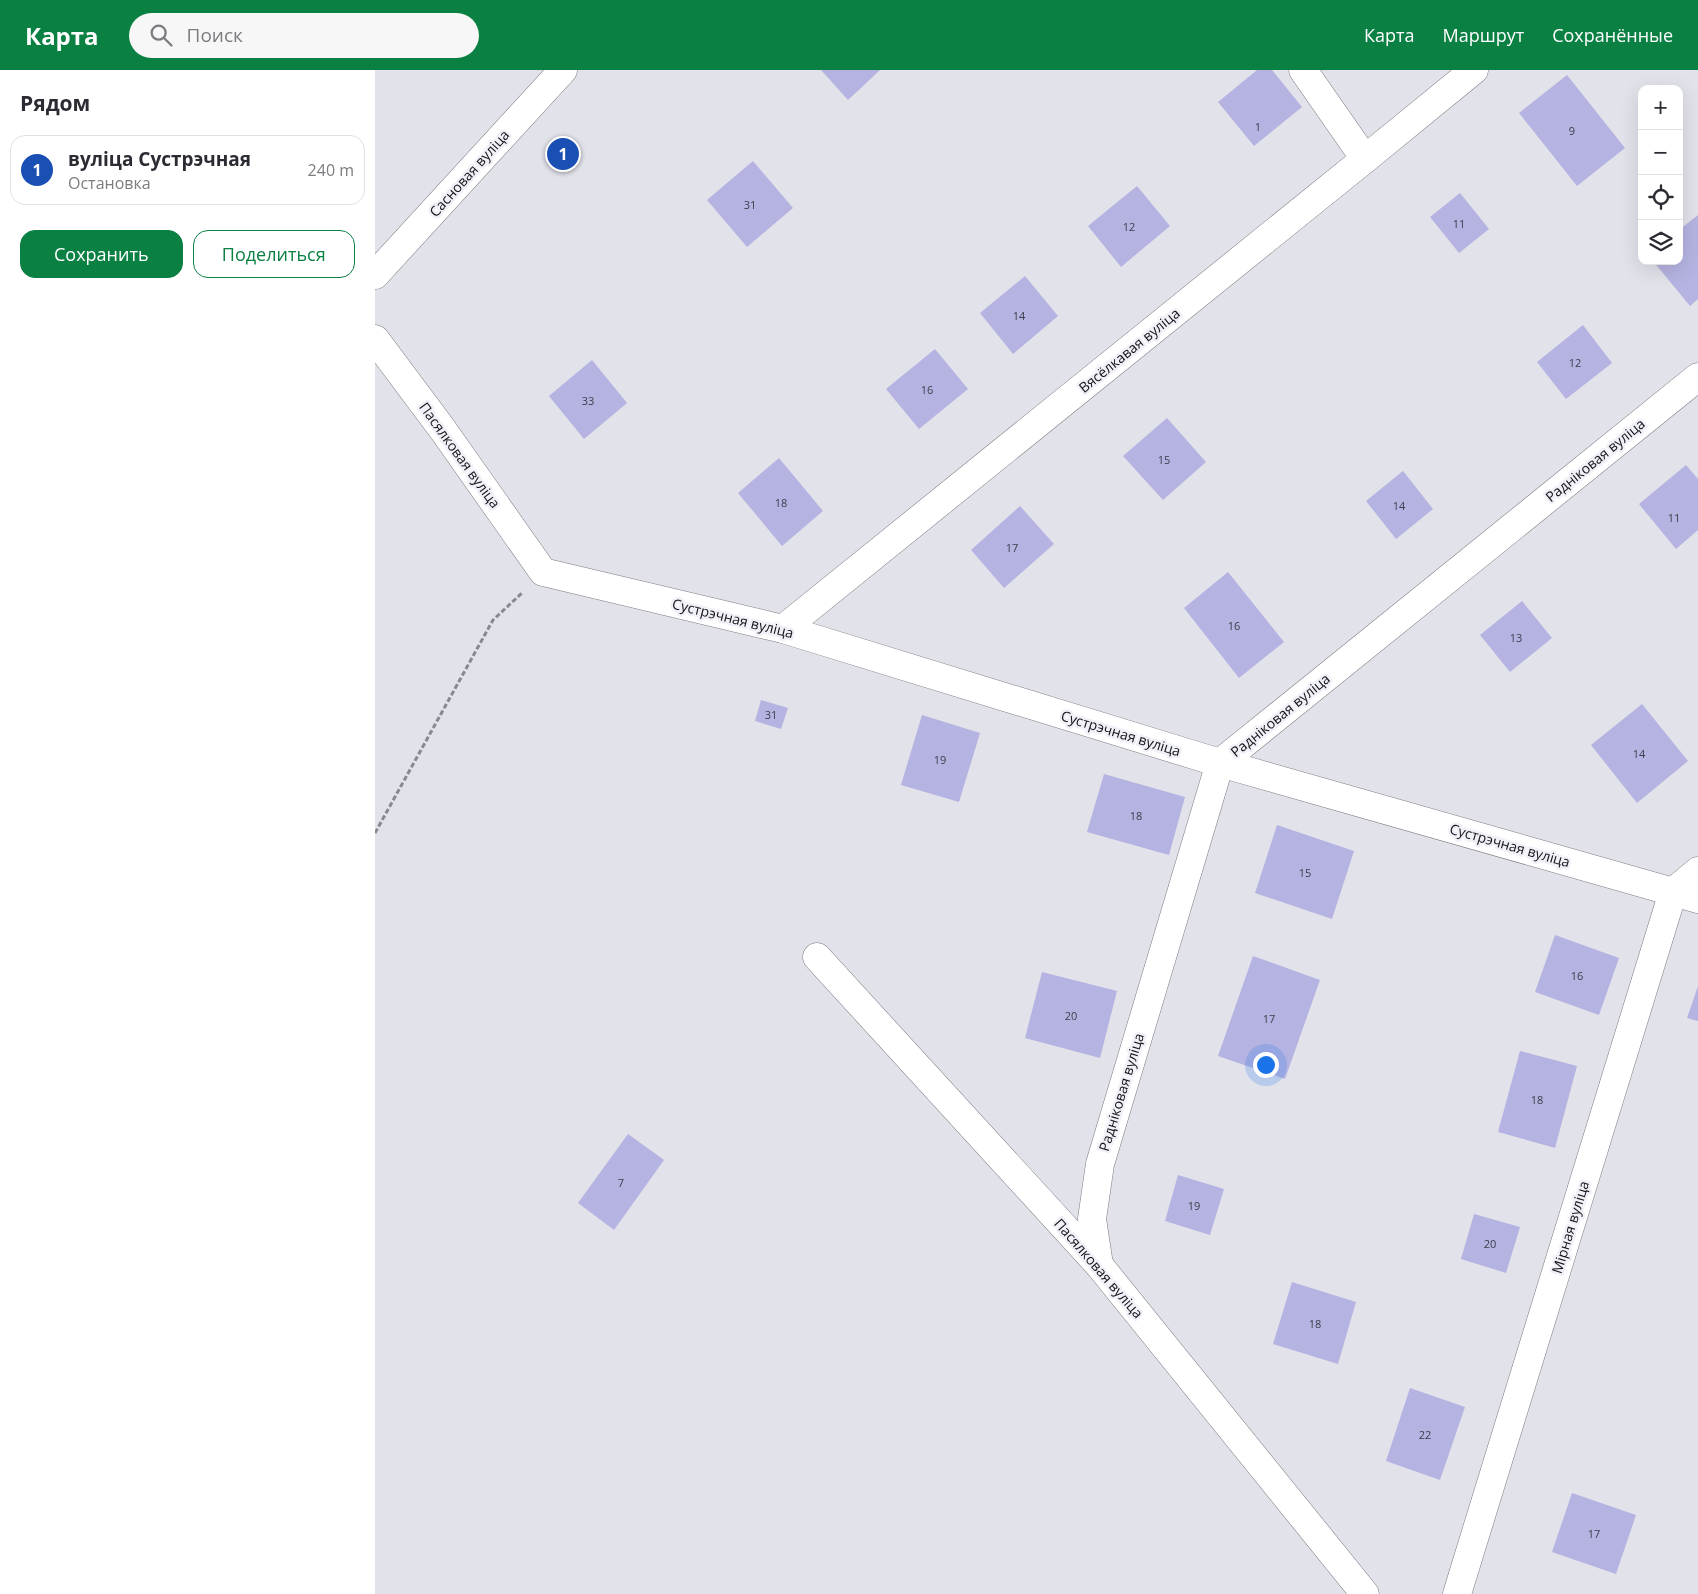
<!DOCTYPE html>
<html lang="ru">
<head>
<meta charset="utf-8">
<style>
	:root { --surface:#fff; --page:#f7f7f7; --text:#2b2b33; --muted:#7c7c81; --line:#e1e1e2; --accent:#0b8043 }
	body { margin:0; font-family:"Open Sans",sans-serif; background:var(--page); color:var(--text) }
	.controls { position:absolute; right:15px; top:15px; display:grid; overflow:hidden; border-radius:10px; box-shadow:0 5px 20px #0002 }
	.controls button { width:45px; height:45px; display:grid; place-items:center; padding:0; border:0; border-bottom:1px solid var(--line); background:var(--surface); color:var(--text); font:25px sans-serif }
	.you { position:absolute; left:890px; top:994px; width:18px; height:18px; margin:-12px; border:4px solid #fff; border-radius:50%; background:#1a73e8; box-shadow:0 0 0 8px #1a73e833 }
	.badge { display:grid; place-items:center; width:32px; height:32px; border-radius:50%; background:var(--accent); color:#fff; font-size:16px; font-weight:700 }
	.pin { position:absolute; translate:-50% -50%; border:2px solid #fff; box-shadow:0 1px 5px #0006 }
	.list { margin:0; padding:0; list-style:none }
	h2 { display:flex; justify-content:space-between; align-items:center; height:65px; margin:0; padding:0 20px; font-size:21px }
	h2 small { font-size:16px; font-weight:400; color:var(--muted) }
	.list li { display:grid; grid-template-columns:32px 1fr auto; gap:15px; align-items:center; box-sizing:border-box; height:70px; margin:0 10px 10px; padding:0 10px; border:1px solid var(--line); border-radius:15px }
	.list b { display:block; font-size:19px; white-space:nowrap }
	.list p { margin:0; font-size:16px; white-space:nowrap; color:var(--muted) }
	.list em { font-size:16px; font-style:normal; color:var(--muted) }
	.actions { display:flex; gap:10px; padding:15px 20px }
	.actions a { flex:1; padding:11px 0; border:1px solid var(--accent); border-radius:15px; text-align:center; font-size:18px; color:var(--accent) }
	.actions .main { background:var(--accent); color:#fff }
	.icon { flex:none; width:28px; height:28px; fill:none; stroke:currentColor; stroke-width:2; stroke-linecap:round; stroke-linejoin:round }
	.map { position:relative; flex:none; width:1323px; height:1524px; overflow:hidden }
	header { display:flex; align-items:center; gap:30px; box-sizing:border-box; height:70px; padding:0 25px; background:var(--accent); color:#fff }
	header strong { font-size:24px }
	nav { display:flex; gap:28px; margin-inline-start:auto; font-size:18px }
	.search { width:350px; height:45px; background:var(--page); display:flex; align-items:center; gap:12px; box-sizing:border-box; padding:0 18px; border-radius:28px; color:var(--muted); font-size:19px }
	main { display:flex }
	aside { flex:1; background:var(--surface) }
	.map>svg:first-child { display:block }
	.building { fill:#b5b3e1 }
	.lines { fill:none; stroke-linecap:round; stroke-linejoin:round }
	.minor-casing { stroke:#7b7b82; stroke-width:29 }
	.path { stroke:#88888e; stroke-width:3; stroke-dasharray:5 2.5; stroke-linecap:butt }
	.minor { stroke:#fff; stroke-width:28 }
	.labels { text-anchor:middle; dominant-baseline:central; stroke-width:5; stroke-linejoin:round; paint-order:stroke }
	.number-label { font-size:11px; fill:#3d3c4a }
	.street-label { font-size:14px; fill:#151417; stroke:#f0f0f8 }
</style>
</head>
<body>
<header>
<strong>Карта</strong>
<div class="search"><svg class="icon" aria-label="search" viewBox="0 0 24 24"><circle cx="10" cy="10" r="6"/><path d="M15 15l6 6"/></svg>Поиск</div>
<nav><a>Карта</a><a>Маршрут</a><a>Сохранённые</a></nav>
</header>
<main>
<aside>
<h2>Рядом<small></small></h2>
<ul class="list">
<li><span class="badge" style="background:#1a4fb4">1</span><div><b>вуліца Сустрэчная</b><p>Остановка</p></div><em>240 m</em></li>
</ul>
<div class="actions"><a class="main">Сохранить</a><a>Поделиться</a></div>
</aside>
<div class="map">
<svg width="1323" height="1524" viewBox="0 0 1323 1524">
	<rect width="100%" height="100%" fill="#e2e2eb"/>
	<g class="building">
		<polygon points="446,0 505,0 473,30"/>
		<polygon points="882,0 897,0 927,37 879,76 843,32"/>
		<polygon points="1192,5 1250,78 1202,116 1144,43"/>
		<polygon points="378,91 418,138 372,177 332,130"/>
		<polygon points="762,116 795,156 746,197 713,156"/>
		<polygon points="1085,123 1114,159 1084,183 1055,147"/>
		<polygon points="1323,145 1323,229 1315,236 1278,191 1304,191 1304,160"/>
		<polygon points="650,206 683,246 638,284 605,243"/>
		<polygon points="1208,255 1237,293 1191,329 1162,292"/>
		<polygon points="560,279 593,319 544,359 511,319"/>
		<polygon points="217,290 252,333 209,369 174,326"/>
		<polygon points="792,348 831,392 788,430 748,386"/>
		<polygon points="404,388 448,441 407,476 363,423"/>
		<polygon points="1311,395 1323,409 1323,460 1301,479 1264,434"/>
		<polygon points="1028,401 1058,439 1021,469 991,431"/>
		<polygon points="645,436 679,474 629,518 596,480"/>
		<polygon points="853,502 909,572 864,608 809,538"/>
		<polygon points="1147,531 1177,568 1135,602 1105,565"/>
		<polygon points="386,630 413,638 406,659 380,651"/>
		<polygon points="1267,634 1313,691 1262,733 1216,675"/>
		<polygon points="547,645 605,663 584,732 526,715"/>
		<polygon points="729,704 810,727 794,785 712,762"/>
		<polygon points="902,755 979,781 957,849 880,823"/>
		<polygon points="1180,865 1244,888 1224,945 1160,922"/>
		<polygon points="878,886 945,910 910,1009 843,986"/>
		<polygon points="667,902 742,921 725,988 650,968"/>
		<polygon points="1323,916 1323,951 1312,948"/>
		<polygon points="1145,981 1202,996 1180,1078 1123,1062"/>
		<polygon points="253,1064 289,1090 239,1160 203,1133"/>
		<polygon points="803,1105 849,1119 835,1165 790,1151"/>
		<polygon points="1099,1144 1145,1157 1131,1203 1086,1189"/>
		<polygon points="917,1212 981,1232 963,1294 898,1274"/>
		<polygon points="1035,1318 1090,1337 1065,1410 1011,1391"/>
		<polygon points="1197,1423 1261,1445 1241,1504 1177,1482"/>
	</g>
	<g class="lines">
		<g class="minor-casing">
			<g id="minor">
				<polyline points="928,0 990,89"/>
				<polyline points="0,205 188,0"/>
				<polyline points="0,269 68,360 168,502 408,559 845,693 1323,829"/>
				<polyline points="408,559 990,89 1099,0"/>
				<polyline points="442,887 724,1195 990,1524"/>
				<polyline points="724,1195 717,1149 725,1094 845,693 1323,307"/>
				<polyline points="1082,1524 1298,822 1323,801"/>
			</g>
		</g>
		<polyline class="path" points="0,763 118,550 148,522"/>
		<use href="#minor" class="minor"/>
	</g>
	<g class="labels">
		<g class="number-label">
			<text x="883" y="56">1</text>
			<text x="1197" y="60">9</text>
			<text x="375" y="134">31</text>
			<text x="1084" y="153">11</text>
			<text x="754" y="156">12</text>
			<text x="644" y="245">14</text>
			<text x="1200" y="292">12</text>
			<text x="552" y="319">16</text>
			<text x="213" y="330">33</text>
			<text x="789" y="389">15</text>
			<text x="406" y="432">18</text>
			<text x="1024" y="435">14</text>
			<text x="1299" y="447">11</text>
			<text x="637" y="477">17</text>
			<text x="859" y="555">16</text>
			<text x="1141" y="567">13</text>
			<text x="396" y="644">31</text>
			<text x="1264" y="683">14</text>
			<text x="565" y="689">19</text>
			<text x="761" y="745">18</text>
			<text x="930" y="802">15</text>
			<text x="1202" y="905">16</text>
			<text x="696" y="945">20</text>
			<text x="894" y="948">17</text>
			<text x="1162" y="1029">18</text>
			<text x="246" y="1112">7</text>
			<text x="819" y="1135">19</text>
			<text x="1115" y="1173">20</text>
			<text x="940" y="1253">18</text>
			<text x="1050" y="1364">22</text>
			<text x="1219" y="1463">17</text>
		</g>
		<g class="street-label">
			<text transform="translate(94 103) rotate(-48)">Сасновая вуліца</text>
			<text transform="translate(754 280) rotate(-39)">Вясёлкавая вуліца</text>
			<text transform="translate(85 385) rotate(54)">Пасялковая вуліца</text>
			<text transform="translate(1220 390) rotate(-39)">Радніковая вуліца</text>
			<text transform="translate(358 548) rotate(14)">Сустрэчная вуліца</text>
			<text transform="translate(905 645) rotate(-39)">Радніковая вуліца</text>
			<text transform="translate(746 663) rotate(17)">Сустрэчная вуліца</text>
			<text transform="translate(1135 775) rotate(16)">Сустрэчная вуліца</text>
			<text transform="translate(746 1022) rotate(-73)">Радніковая вуліца</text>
			<text transform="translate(1195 1157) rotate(-73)">Мірная вуліца</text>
			<text transform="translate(724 1198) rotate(49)">Пасялковая вуліца</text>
		</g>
	</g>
</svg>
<div class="controls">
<button>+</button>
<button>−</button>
<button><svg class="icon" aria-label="locate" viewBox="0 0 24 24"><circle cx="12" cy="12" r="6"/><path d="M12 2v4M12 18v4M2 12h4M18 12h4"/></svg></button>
<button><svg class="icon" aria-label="layers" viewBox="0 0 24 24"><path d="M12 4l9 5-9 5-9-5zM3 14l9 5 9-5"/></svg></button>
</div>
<div class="you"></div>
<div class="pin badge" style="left:188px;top:84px;background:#1a4fb4">1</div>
</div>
</main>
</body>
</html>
